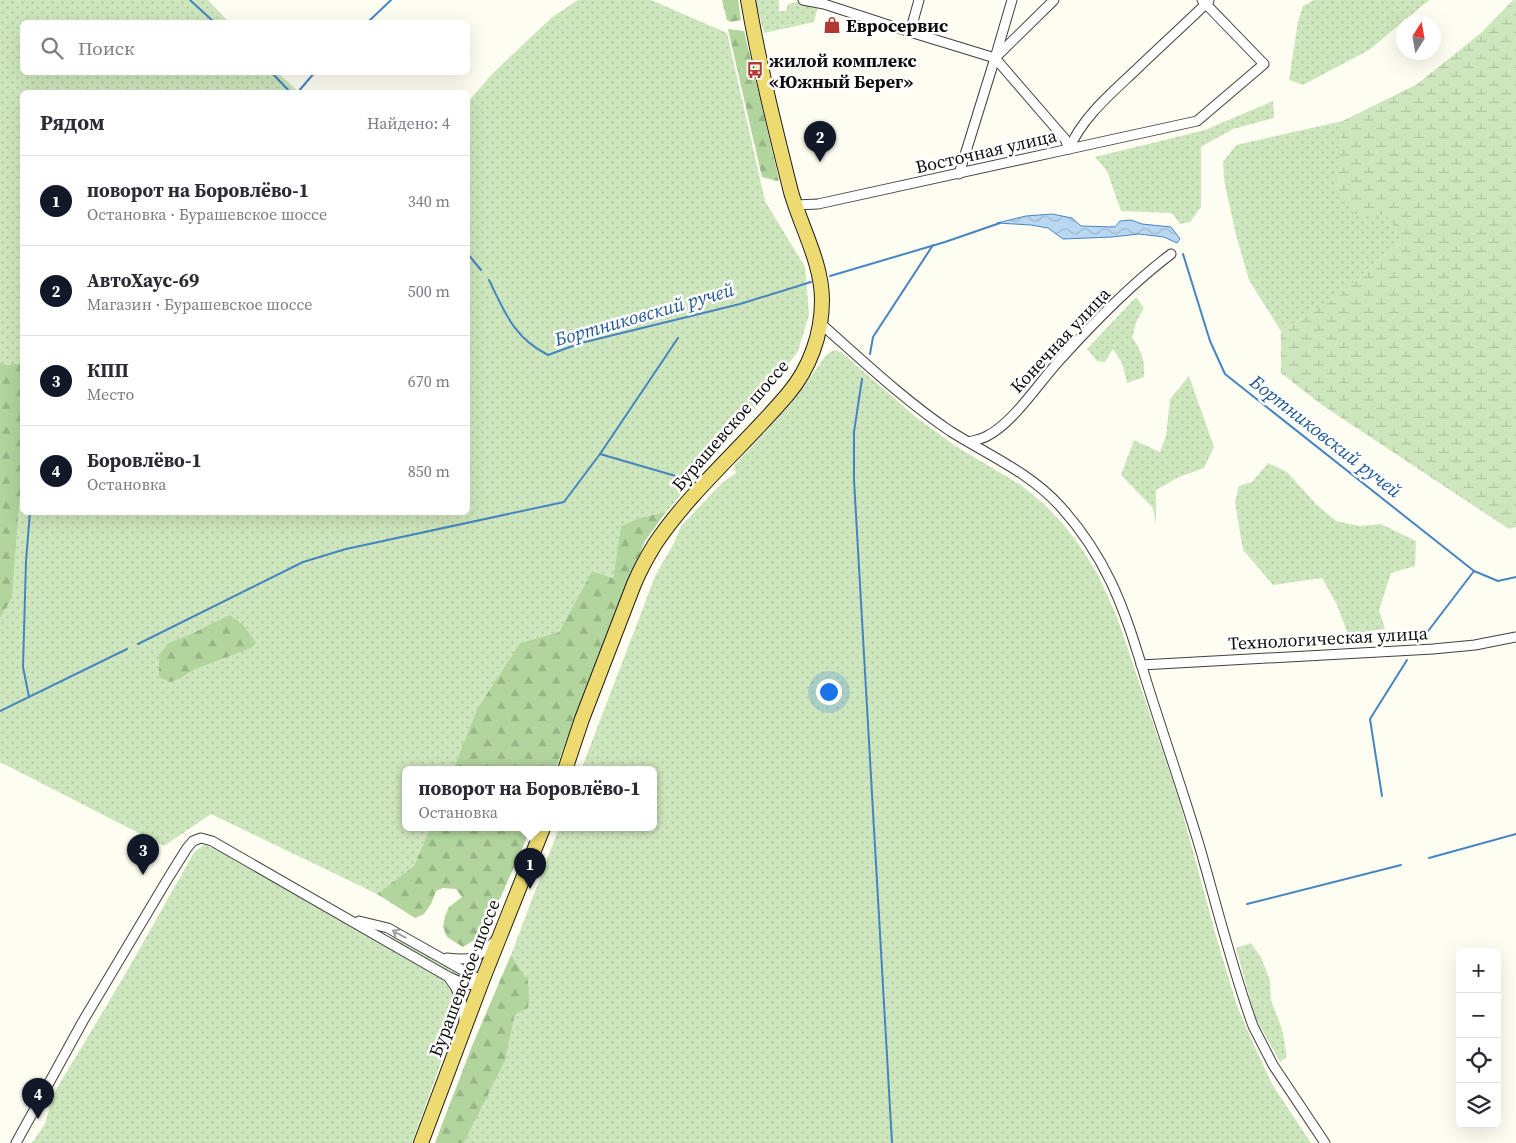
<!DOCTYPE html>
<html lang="ru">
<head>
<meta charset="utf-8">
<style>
	:root { --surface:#fff; --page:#f2f2f3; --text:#2b2b33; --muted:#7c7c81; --line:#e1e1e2; --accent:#111827 }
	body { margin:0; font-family:"Source Serif 4",serif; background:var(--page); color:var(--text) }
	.controls { position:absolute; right:15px; bottom:15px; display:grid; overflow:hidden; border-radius:8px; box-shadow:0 5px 20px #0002 }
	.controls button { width:45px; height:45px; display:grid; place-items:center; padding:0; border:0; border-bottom:1px solid var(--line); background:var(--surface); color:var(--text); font:25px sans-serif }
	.compass { position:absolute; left:1396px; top:15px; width:45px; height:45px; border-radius:50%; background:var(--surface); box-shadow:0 5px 20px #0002; rotate:11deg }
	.you { position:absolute; left:828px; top:691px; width:18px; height:18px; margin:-12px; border:4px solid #fff; border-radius:50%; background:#1a73e8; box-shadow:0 0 0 8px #1a73e833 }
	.badge { display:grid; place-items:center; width:32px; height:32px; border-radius:50%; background:var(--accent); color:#fff; font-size:16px; font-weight:700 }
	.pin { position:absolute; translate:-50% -41px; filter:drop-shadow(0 1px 2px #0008) }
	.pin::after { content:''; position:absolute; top:26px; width:18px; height:15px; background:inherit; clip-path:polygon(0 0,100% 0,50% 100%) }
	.popup { position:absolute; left:402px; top:766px; width:255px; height:65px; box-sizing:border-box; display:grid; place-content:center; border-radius:8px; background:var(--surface); filter:drop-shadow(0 1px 4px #0005); font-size:16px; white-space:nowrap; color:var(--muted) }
	.popup b { font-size:19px; color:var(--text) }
	.popup::after { content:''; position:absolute; left:50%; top:100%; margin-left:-10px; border:10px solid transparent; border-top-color:var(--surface) }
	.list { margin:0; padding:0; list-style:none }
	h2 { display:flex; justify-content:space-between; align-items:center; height:65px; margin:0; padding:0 20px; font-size:21px }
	h2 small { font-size:16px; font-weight:400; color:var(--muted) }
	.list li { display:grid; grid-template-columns:32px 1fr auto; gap:15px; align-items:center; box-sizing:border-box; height:90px; padding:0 20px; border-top:1px solid var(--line) }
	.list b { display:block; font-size:19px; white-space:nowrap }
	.list p { margin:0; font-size:16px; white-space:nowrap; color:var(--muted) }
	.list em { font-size:16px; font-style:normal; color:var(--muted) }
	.icon { flex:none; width:28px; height:28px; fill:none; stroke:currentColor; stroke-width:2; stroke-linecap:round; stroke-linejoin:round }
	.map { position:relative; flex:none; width:1516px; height:1143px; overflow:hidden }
	.search { position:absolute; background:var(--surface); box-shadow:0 5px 20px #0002; left:20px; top:20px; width:450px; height:55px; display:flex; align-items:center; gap:12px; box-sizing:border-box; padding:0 18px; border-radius:8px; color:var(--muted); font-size:19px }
	.panel { position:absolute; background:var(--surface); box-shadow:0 5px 20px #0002; left:20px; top:90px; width:450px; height:425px; border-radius:8px }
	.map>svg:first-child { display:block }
	.grass { fill:url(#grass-dots); fill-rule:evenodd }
	.forest { fill:url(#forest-firs) }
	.wetland { fill:url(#wetland-marsh) }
	.water { fill:url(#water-waves); stroke:#4685c2 }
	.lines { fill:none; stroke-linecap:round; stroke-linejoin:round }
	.stream { stroke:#4685c2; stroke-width:2 }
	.minor-casing { stroke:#414141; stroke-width:11 }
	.primary-casing { stroke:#1f1f1f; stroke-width:16 }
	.minor { stroke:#fff; stroke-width:9 }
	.primary { stroke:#eddb72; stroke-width:14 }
	.oneway { stroke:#9f9f9f }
	.labels { text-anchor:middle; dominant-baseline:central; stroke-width:5; stroke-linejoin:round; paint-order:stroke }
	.poi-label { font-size:18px; font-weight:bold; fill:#0e0e0e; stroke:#fff; text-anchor:start }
	.street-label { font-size:18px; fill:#0e0e0e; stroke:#fff }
	.water-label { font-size:19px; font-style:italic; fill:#215897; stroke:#fff }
</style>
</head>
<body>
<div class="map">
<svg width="1516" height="1143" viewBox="0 0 1516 1143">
	<defs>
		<pattern id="grass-dots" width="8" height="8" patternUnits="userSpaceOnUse" patternTransform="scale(1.25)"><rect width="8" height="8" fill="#cee6bd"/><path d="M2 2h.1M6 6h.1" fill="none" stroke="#b0c4a1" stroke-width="1.8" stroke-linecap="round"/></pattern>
		<pattern id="forest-firs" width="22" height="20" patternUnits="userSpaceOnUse" patternTransform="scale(1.25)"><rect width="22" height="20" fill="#b1d59d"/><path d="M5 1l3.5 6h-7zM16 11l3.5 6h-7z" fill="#97b686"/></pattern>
		<pattern id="wetland-marsh" width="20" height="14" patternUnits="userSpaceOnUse" patternTransform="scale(1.25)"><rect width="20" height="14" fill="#cee6bd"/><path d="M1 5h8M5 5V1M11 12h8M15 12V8" fill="none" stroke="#b0c4a1"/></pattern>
		<pattern id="water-waves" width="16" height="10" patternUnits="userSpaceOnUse" patternTransform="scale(1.25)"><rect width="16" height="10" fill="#bad7f1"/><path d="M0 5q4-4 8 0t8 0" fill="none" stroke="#9fb7cd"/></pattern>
	</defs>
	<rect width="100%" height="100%" fill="#fefdf1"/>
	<g class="grass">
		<polygon points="0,0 208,0 229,22 22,22 22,72 278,73 299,92 22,92 22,363 7,365 0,363"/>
		<path d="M578,0H651L727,33L765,201L805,267L809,315L798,351L763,399L666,512L639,518L621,526L613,578L592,571L559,632L520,643L477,709L453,770H406V828H430L414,866L377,894L211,814L164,846L0,762V618L12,598L22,471V512H468V102L491,75L551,18ZM196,631L195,669L181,678L168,643Z"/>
		<polygon points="755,0 779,0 779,11 786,11 788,4 797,2 818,7 814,22 764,33"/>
		<polygon points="1314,0 1429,0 1369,50 1303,85 1289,80 1298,21 1303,6"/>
		<polygon points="1416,85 1354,214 1386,214 1420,225 1404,241 1381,257 1340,295 1281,331 1249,280 1236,235 1224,180 1223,162 1236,145 1343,121"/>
		<polygon points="1273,101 1274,118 1233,129 1201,147 1201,207 1190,222 1180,224 1172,213 1121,211 1107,171 1095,157 1205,130"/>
		<path d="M1136,297L1144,308L1137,320L1132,337C1142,352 1145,360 1144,377L1127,383L1122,363L1113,349L1105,362L1097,361L1087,349Z"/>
		<polygon points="834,350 841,352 917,418 957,447 1021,485 1045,505 1064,525 1082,549 1098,575 1117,617 1179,800 1216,936 1237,1006 1253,1043 1272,1084 1311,1143 464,1143 505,1061 515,1013 519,968 511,955 559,828 654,828 654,770 581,770 656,574 674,543 681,526 723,482 736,473 734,466 790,405 827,354"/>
		<polygon points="1189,376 1214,447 1204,468 1179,477 1156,490 1156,525 1153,508 1121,475 1134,440 1160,452 1166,436 1170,399"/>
		<polygon points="1268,463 1287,472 1317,505 1336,521 1359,526 1381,524 1416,541 1415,566 1391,573 1379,610 1385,629 1348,634 1336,603 1322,578 1273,585 1243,550 1235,502 1239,486 1252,482"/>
		<path d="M204,845L216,849L442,979C452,991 458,999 458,1015L412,1143H32L45,1124L53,1095L123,978L195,851Z"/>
		<polygon points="393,937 467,977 469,980 468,981 465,981 393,940 391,939"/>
		<polygon points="1251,943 1261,957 1270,981 1271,1000 1282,1029 1287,1057 1280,1062 1255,1017 1236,948"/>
	</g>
	<g class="forest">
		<polygon points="722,0 738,0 741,20 731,22 727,20"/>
		<polygon points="728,29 744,31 779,180 777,181 762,177"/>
		<polygon points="0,363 7,365 22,363 22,471 12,598 0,618"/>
		<polygon points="666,512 645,541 555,770 453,770 477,709 520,643 559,632 592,571 613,578 621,526 639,518"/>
		<polygon points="230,615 244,626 256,643 251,648 195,669 181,678 170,682 159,677 159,655 168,643 197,631"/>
		<polygon points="430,828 531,828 488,926 481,936 463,947 447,937 443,927 445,916 449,907 462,897 456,889 443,888 436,891 431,904 424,914 415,918 377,894 414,866"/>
		<polygon points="511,955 528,981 529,999 528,1008 515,1014 505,1061 464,1143 435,1143 472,1046"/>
	</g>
	<polygon class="wetland" points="1513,0 1516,0 1516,527 1509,529 1322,405 1281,373 1281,331 1340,295 1381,257 1404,241 1386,215 1354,214 1340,199 1336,185 1343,121 1416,85 1482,32"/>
	<polygon class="water" points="1052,214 1072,218 1081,226 1115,227 1120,221 1131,220 1142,224 1171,227 1180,239 1177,243 1164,237 1139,234 1112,237 1063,239 1048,228 1031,225 997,223 1026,216"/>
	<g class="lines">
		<g class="stream">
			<polyline points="190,0 214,22"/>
			<polyline points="368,22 391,0"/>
			<polyline points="271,72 290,92"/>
			<polyline points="298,92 315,72"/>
			<polyline points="468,254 481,270"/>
			<polyline points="1183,254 1210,341 1225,374 1474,571 1498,581 1516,577"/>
			<polyline points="830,276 945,242 1000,223"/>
			<path d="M489,280C505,313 514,338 548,355L581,343L740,304L811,282"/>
			<polyline points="870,354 873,337 933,245"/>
			<polyline points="862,379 854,432 854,480 892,1143"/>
			<polyline points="600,454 686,479"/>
			<polyline points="1422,639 1474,571"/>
			<polyline points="138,644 303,562 346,549 564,502 600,454 678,338"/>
			<polyline points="29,697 23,667 26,561 30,512"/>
			<polyline points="0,711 127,649"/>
			<polyline points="1382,796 1370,719 1407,660"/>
			<polyline points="1429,858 1516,834"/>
			<polyline points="1247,904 1401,865"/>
		</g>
		<g class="minor-casing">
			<g id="minor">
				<polyline points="803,0 824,4 910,32 995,58"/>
				<polyline points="1012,0 995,58 1065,139 1069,149 1197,121 1264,64 1202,0"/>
				<polyline points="910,32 919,0"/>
				<polyline points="959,174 995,58 1054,0"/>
				<path d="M796,205L818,204L1069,149C1083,116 1113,92 1139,67C1162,45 1186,23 1209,1"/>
				<path d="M820,323C862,360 904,400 950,431C988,455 1029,472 1060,506C1080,528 1098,555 1111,582C1130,622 1141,666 1155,708C1170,755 1186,801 1200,848C1217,907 1232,968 1253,1026L1273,1065L1325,1143"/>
				<path d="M969,442C975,440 982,439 987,436C1013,423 1038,384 1058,362C1093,323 1130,285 1171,254"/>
				<polyline points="1141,665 1433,649 1475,645 1516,637"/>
				<polyline points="359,921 388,928 482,981"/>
				<path d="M447,958C471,961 477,959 495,941"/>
				<path d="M449,978C460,991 464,1004 464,1021"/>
				<path d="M16,1143L83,1021L167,880L187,848L193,841L201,838L212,841L447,976C459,981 470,989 482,981"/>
			</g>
		</g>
		<g class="primary-casing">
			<g id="primary">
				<path d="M565,770L582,719L634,584C640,570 647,557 655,544C692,489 745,445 788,394C810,368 822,334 822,300C822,263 801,227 791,192C775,128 759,64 748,0"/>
				<polyline points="421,1143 482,981 543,828"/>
			</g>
		</g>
		<use href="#minor" class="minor"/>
		<use href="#primary" class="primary"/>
	</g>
	<defs><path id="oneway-shaft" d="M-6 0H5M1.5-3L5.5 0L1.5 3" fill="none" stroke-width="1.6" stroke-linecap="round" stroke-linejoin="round" transform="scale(1.25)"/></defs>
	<use class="oneway" href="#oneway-shaft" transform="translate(399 934) rotate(-152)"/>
	<defs>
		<g id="shop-bare" transform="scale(1.35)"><path d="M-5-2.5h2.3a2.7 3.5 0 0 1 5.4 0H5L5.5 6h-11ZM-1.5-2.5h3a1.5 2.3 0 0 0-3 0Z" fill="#b33831" stroke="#fff" stroke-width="2.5" paint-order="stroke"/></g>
		<g id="bus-bare" transform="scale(1.35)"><path d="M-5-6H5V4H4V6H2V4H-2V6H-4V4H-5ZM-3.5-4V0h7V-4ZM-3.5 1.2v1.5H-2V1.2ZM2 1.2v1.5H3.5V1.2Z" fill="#b33831" stroke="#fff" stroke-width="2.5" paint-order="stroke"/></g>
	</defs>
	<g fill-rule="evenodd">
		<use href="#shop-bare" x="832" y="25"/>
		<use href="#bus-bare" x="755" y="70"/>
	</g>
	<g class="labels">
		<g class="poi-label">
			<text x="846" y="25">Евросервис</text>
			<text x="769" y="60">жилой комплекс<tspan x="769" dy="21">«Южный Берег»</tspan></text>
		</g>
		<g class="street-label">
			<text transform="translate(986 151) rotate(-13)">Восточная улица</text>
			<text transform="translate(1060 340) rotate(-47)">Конечная улица</text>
			<text transform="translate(730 425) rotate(-49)">Бурашевское шоссе</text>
			<text transform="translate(1328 638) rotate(-3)">Технологическая улица</text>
			<text transform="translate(464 978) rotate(-69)">Бурашевское шоссе</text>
		</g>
		<g class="water-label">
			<text transform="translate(644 314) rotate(-16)">Бортниковский ручей</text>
			<text transform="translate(1326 436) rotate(38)">Бортниковский ручей</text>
		</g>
	</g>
</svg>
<div class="controls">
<button>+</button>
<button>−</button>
<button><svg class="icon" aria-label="locate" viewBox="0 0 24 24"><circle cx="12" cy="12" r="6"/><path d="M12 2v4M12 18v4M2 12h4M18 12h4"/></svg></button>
<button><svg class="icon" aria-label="layers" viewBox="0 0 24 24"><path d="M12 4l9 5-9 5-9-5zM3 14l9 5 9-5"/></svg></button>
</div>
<svg class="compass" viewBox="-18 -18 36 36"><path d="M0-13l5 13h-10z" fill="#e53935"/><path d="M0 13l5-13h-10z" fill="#7c7c81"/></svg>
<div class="you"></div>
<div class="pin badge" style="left:530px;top:889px">1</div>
<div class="popup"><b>поворот на Боровлёво-1</b>Остановка</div>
<div class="pin badge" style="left:820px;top:162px">2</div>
<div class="pin badge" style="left:143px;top:875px">3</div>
<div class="pin badge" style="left:38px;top:1119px">4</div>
<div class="search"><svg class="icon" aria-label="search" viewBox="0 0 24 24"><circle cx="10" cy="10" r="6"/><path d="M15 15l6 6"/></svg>Поиск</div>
<section class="panel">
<h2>Рядом<small>Найдено: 4</small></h2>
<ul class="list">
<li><span class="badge">1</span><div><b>поворот на Боровлёво-1</b><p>Остановка · Бурашевское шоссе</p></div><em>340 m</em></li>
<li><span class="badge">2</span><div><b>АвтоХаус-69</b><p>Магазин · Бурашевское шоссе</p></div><em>500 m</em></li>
<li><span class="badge">3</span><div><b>КПП</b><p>Место</p></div><em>670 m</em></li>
<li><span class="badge">4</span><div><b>Боровлёво-1</b><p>Остановка</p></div><em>850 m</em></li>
</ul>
</section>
</div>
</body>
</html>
